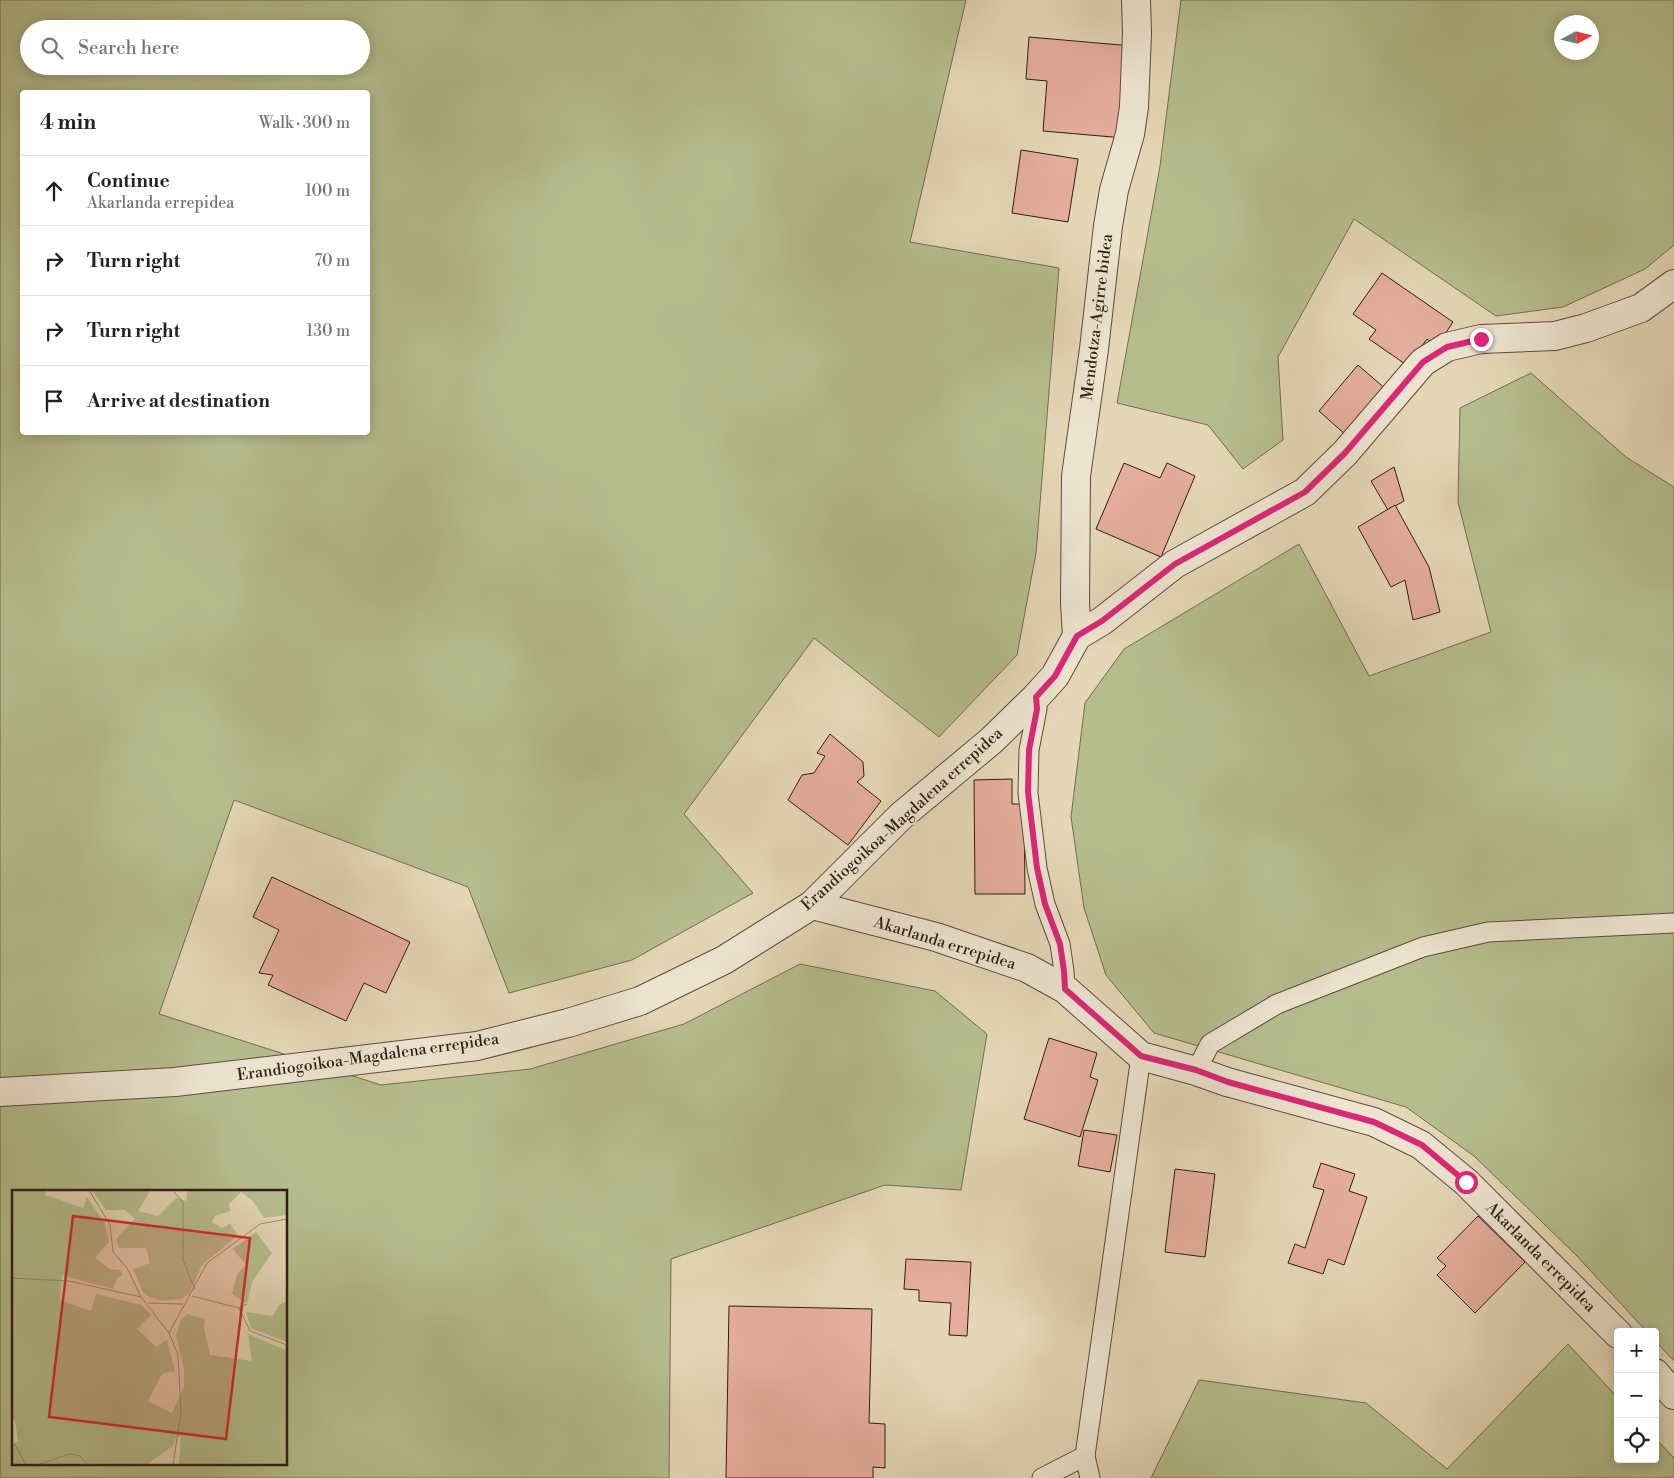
<!DOCTYPE html>
<html lang="en">
<head>
<meta charset="utf-8">
<style>
	:root { --surface:#fff; --page:#f6f6f6; --text:#222; --muted:#767676; --line:#e0e0e0 }
	body { margin:0; font-family:"Libre Bodoni",serif; background:var(--page); color:var(--text) }
	.controls { position:absolute; right:15px; bottom:15px; display:grid; overflow:hidden; border-radius:5px; box-shadow:0 2px 12px #0003 }
	.controls button { width:45px; height:45px; display:grid; place-items:center; padding:0; border:0; border-bottom:1px solid var(--line); background:var(--surface); color:var(--text); font:25px sans-serif }
	.compass { position:absolute; left:1554px; top:15px; width:45px; height:45px; border-radius:50%; background:var(--surface); box-shadow:0 2px 12px #0003; rotate:83deg }
	.stop { position:absolute; width:15px; height:15px; margin:-11px; border:4px solid #db2777; border-radius:50%; background:#fff }
	.stop.end { background:#db2777; border-color:#fff; box-shadow:0 1px 5px #0008 }
	.list { margin:0; padding:0; list-style:none }
	h2 { display:flex; justify-content:space-between; align-items:center; height:65px; margin:0; padding:0 20px; font-size:21px }
	h2 small { font-size:16px; font-weight:400; color:var(--muted) }
	.list li { display:grid; grid-template-columns:32px 1fr auto; gap:15px; align-items:center; box-sizing:border-box; height:70px; padding:0 20px; border-top:1px solid var(--line) }
	.list b { display:block; font-size:19px; white-space:nowrap }
	.list p { margin:0; font-size:16px; white-space:nowrap; color:var(--muted) }
	.list em { font-size:16px; font-style:normal; color:var(--muted) }
	.icon { flex:none; width:28px; height:28px; fill:none; stroke:currentColor; stroke-width:2; stroke-linecap:round; stroke-linejoin:round }
	.map { position:relative; flex:none; width:1674px; height:1478px; overflow:hidden }
	.search { position:absolute; background:var(--surface); box-shadow:0 2px 12px #0003; left:20px; top:20px; width:350px; height:55px; display:flex; align-items:center; gap:12px; box-sizing:border-box; padding:0 18px; border-radius:28px; color:var(--muted); font-size:19px }
	.panel { position:absolute; background:var(--surface); box-shadow:0 2px 12px #0003; left:20px; top:90px; width:350px; height:345px; border-radius:5px }
	.map>svg:first-child { display:block }
	.green { fill:#b5bd8d; stroke:#736d51; fill-rule:evenodd }
	.building { fill:#e4ad9d; stroke:#311d15 }
	.lines { fill:none; stroke-linecap:round; stroke-linejoin:round }
	.service-casing { stroke:#5e4b3d; stroke-width:21 }
	.minor-casing { stroke:#5e4b3d; stroke-width:30 }
	.service { stroke:#ede4d0; stroke-width:19 }
	.minor { stroke:#ede4d0; stroke-width:28 }
	.route { stroke:#db2777; stroke-width:6 }
	.labels { text-anchor:middle; dominant-baseline:central; stroke-width:4.5; stroke-linejoin:round; paint-order:stroke }
	.street-label { font-size:16px; fill:#311d15; stroke:#ede4d0 }
	.inset-road { fill:none; stroke:#9c8c76; stroke-width:1 }
	.view { fill:#d62828; fill-opacity:0.15; stroke:#d62828; stroke-width:2.5 }
	.inset-edge { fill:none; stroke:#311d15; stroke-width:2.5 }
</style>
</head>
<body>
<div class="map">
<svg width="1674" height="1478" viewBox="0 0 1674 1478">
	<rect width="100%" height="100%" fill="#e4d6b6"/>
	<filter id="stains"><feTurbulence type="fractalNoise" baseFrequency=".004" numOctaves="4"/><feColorMatrix values="0 0 0 0 .2 0 0 0 0 .09 0 0 0 0 .02 0 0 0 .5 -.17"/></filter>
	<radialGradient id="worn" r=".72"><stop offset=".6" stop-color="#630" stop-opacity="0"/><stop offset="1" stop-color="#630" stop-opacity=".3"/></radialGradient>
	<g class="green">
		<path d="M0,0H966L910,242L1059,268L1036,553L1017,655L939,737L814,638L684,814L753,893L632,960L509,993L468,887L234,800L159,1014L381,1085L530,1069L684,1024L800,964L935,991L987,1034L961,1190L885,1185L671,1259L669,1478H0ZM29,29H361V66H29ZM22,92H368V432H22ZM14,1192H286V1464H14Z"/>
		<path d="M1181,0H1674V245L1645,269L1563,307L1496,316L1354,219L1278,357L1283,440L1243,469L1208,425L1117,403L1160,166ZM1562,22H1592V52H1562Z"/>
		<polygon points="1531,373 1626,457 1674,487 1674,1361 1655,1341 1655,1332 1647,1332 1577,1256 1474,1156 1406,1107 1154,1033 1106,975 1084,908 1071,817 1085,703 1124,649 1299,544 1369,676 1491,632 1458,502 1460,408"/>
		<polygon points="1568,1344 1618,1398 1618,1459 1655,1459 1655,1438 1674,1458 1674,1478 1151,1478 1199,1380 1366,1403 1447,1469"/>
	</g>
	<g class="building">
		<polygon points="1029,37 1132,46 1124,138 1043,131 1047,81 1026,79"/>
		<polygon points="1021,150 1078,159 1068,222 1012,213"/>
		<polygon points="1382,273 1453,322 1437,346 1427,339 1408,366 1369,339 1376,330 1353,314"/>
		<polygon points="1358,365 1388,391 1348,437 1319,411"/>
		<polygon points="1124,463 1160,478 1167,463 1195,476 1161,557 1096,529"/>
		<polygon points="1394,467 1404,501 1388,510 1371,481"/>
		<polygon points="1395,505 1429,567 1440,612 1413,620 1405,580 1391,587 1358,527"/>
		<polygon points="830,734 863,762 864,776 857,782 881,801 848,845 788,800 802,775 814,773 825,756 817,753"/>
		<polygon points="1012,779 1012,804 1024,804 1025,894 975,894 974,780"/>
		<polygon points="272,877 410,942 386,993 364,983 346,1021 268,985 273,975 259,973 279,930 253,917"/>
		<polygon points="1049,1038 1097,1053 1090,1077 1098,1080 1080,1137 1024,1119"/>
		<polygon points="1084,1130 1117,1135 1110,1172 1078,1166"/>
		<polygon points="1321,1163 1355,1174 1349,1191 1367,1197 1344,1265 1328,1259 1323,1274 1288,1263 1295,1244 1305,1248 1324,1190 1313,1187"/>
		<polygon points="1175,1169 1215,1174 1205,1257 1165,1252"/>
		<polygon points="1478,1216 1525,1262 1475,1313 1437,1275 1446,1266 1437,1258"/>
		<polygon points="906,1259 971,1262 967,1336 949,1335 951,1303 919,1301 919,1290 904,1289"/>
		<polygon points="729,1306 872,1309 869,1423 885,1424 885,1468 873,1467 873,1478 726,1478"/>
	</g>
	<g class="lines">
		<g class="service-casing">
			<g id="service">
				<polyline points="1036,697 1037,709 1029,750 1028,793 1037,868 1045,904 1060,944 1064,971 1065,989"/>
				<polyline points="1196,1071 1210,1044 1277,1004 1423,947 1488,932 1674,923"/>
				<polyline points="1042,1478 1085,1456"/>
				<polyline points="1090,1478 1085,1456 1141,1056"/>
			</g>
		</g>
		<g class="minor-casing">
			<g id="minor">
				<polyline points="1077,636 1075,603 1076,476 1094,349 1108,226 1114,190 1130,134 1134,107 1137,33 1136,0"/>
				<polyline points="812,905 936,937 1027,968 1065,989 1141,1056 1196,1071 1227,1082 1374,1122 1421,1145 1466,1182 1618,1334"/>
				<polyline points="0,1092 175,1082 477,1046 568,1023 640,1001 724,960 812,905 901,816 992,740 1036,697 1055,676 1077,636 1102,621 1175,564 1305,492 1345,453 1423,362 1447,347 1481,339 1555,336 1586,328 1641,308 1674,284"/>
				<polyline points="1655,1373 1674,1395"/>
			</g>
		</g>
		<use href="#service" class="service"/>
		<use href="#minor" class="minor"/>
	</g>
	<g class="lines">
		<polyline class="route" points="1466,1182 1422,1145 1374,1122 1228,1082 1196,1070 1141,1056 1065,989 1064,971 1060,944 1045,904 1037,868 1028,792 1029,750 1037,709 1036,697 1055,676 1077,636 1102,621 1175,564 1305,492 1345,453 1423,362 1447,347 1481,339"/>
	</g>
	<g class="labels">
		<g class="street-label">
			<text transform="translate(1097 317) rotate(-83)">Mendotza-Agirre bidea</text>
			<text transform="translate(902 819) rotate(-42)">Erandiogoikoa-Magdalena errepidea</text>
			<text transform="translate(945 943) rotate(17)">Akarlanda errepidea</text>
			<text transform="translate(368 1057) rotate(-8)">Erandiogoikoa-Magdalena errepidea</text>
			<text transform="translate(1541 1257) rotate(45)">Akarlanda errepidea</text>
		</g>
	</g>
	<g transform="translate(12 1190)">
		<rect width="275" height="275" fill="#e4d6b6"/>
		<path d="M0,0H34L33,5L71,18L75,7L93,34L97,52L83,68L98,79L108,80L111,85L105,88L101,99L50,85L48,110L79,121L84,104L130,115L139,125L125,139L144,157L155,150L163,181L150,184L136,211L160,223L172,197V179L164,145L169,130L175,124L193,129L192,138L198,165L240,171L236,144L275,161V275H167L169,247H164L161,256L134,275H0V255L6,251L3,230L0,231ZM80,0H139L126,21L146,26L164,8L174,11L175,0H275V25L252,28L241,11L229,2L217,14L218,21L203,26L200,32L210,38L218,34L226,45L190,75L177,104L170,109L150,111L137,107L131,102L121,79L138,73L134,58H107L104,49L123,29L113,20H94ZM244,42L260,63L240,92L235,114L220,104L225,84L234,75L221,59ZM275,111V152L239,138L234,122L261,126L266,116Z" fill="#b5bd8d"/>
		<path class="inset-road" d="M77,0L98,35L101,62L115,78L129,107L157,143L166,165L169,222L161,275M162,2L171,12V70L183,99M0,88L57,91L129,107M180,106L227,118L235,114M136,113L171,114M227,118L238,141L275,155M157,143L195,73L248,34L275,29M2,253L14,275M26,275L57,264L68,266L76,275"/>
		<path class="view" d="M61,26L238,48L214,249L37,227Z"/>
		<rect width="275" height="275" class="inset-edge"/>
	</g>
	<rect width="100%" height="100%" filter="url(#stains)"/>
	<rect width="100%" height="100%" fill="url(#worn)"/>
</svg>
<div class="controls">
<button>+</button>
<button>−</button>
<button><svg class="icon" aria-label="locate" viewBox="0 0 24 24"><circle cx="12" cy="12" r="6"/><path d="M12 2v4M12 18v4M2 12h4M18 12h4"/></svg></button>
</div>
<svg class="compass" viewBox="-18 -18 36 36"><path d="M0-13l5 13h-10z" fill="#e53935"/><path d="M0 13l5-13h-10z" fill="#767676"/></svg>
<div class="stop" style="left:1466px;top:1182px"></div>
<div class="stop end" style="left:1481px;top:339px"></div>
<div class="search"><svg class="icon" aria-label="search" viewBox="0 0 24 24"><circle cx="10" cy="10" r="6"/><path d="M15 15l6 6"/></svg>Search here</div>
<section class="panel">
<h2>4 min<small>Walk · 300 m</small></h2>
<ul class="list">
<li><svg class="icon" aria-label="ahead" viewBox="0 0 24 24"><path d="M12 20V5M6 11l6-6 6 6"/></svg><div><b>Continue</b><p>Akarlanda errepidea</p></div><em>100 m</em></li>
<li><svg class="icon" aria-label="right" viewBox="0 0 24 24"><path d="M7 20v-9h11M14 6l5 5-5 5"/></svg><div><b>Turn right</b></div><em>70 m</em></li>
<li><svg class="icon" aria-label="right" viewBox="0 0 24 24"><path d="M7 20v-9h11M14 6l5 5-5 5"/></svg><div><b>Turn right</b></div><em>130 m</em></li>
<li><svg class="icon" aria-label="arrive" viewBox="0 0 24 24"><path d="M6 21V4h12l-3 4 3 4H6"/></svg><div><b>Arrive at destination</b></div></li>
</ul>
</section>
</div>
</body>
</html>
